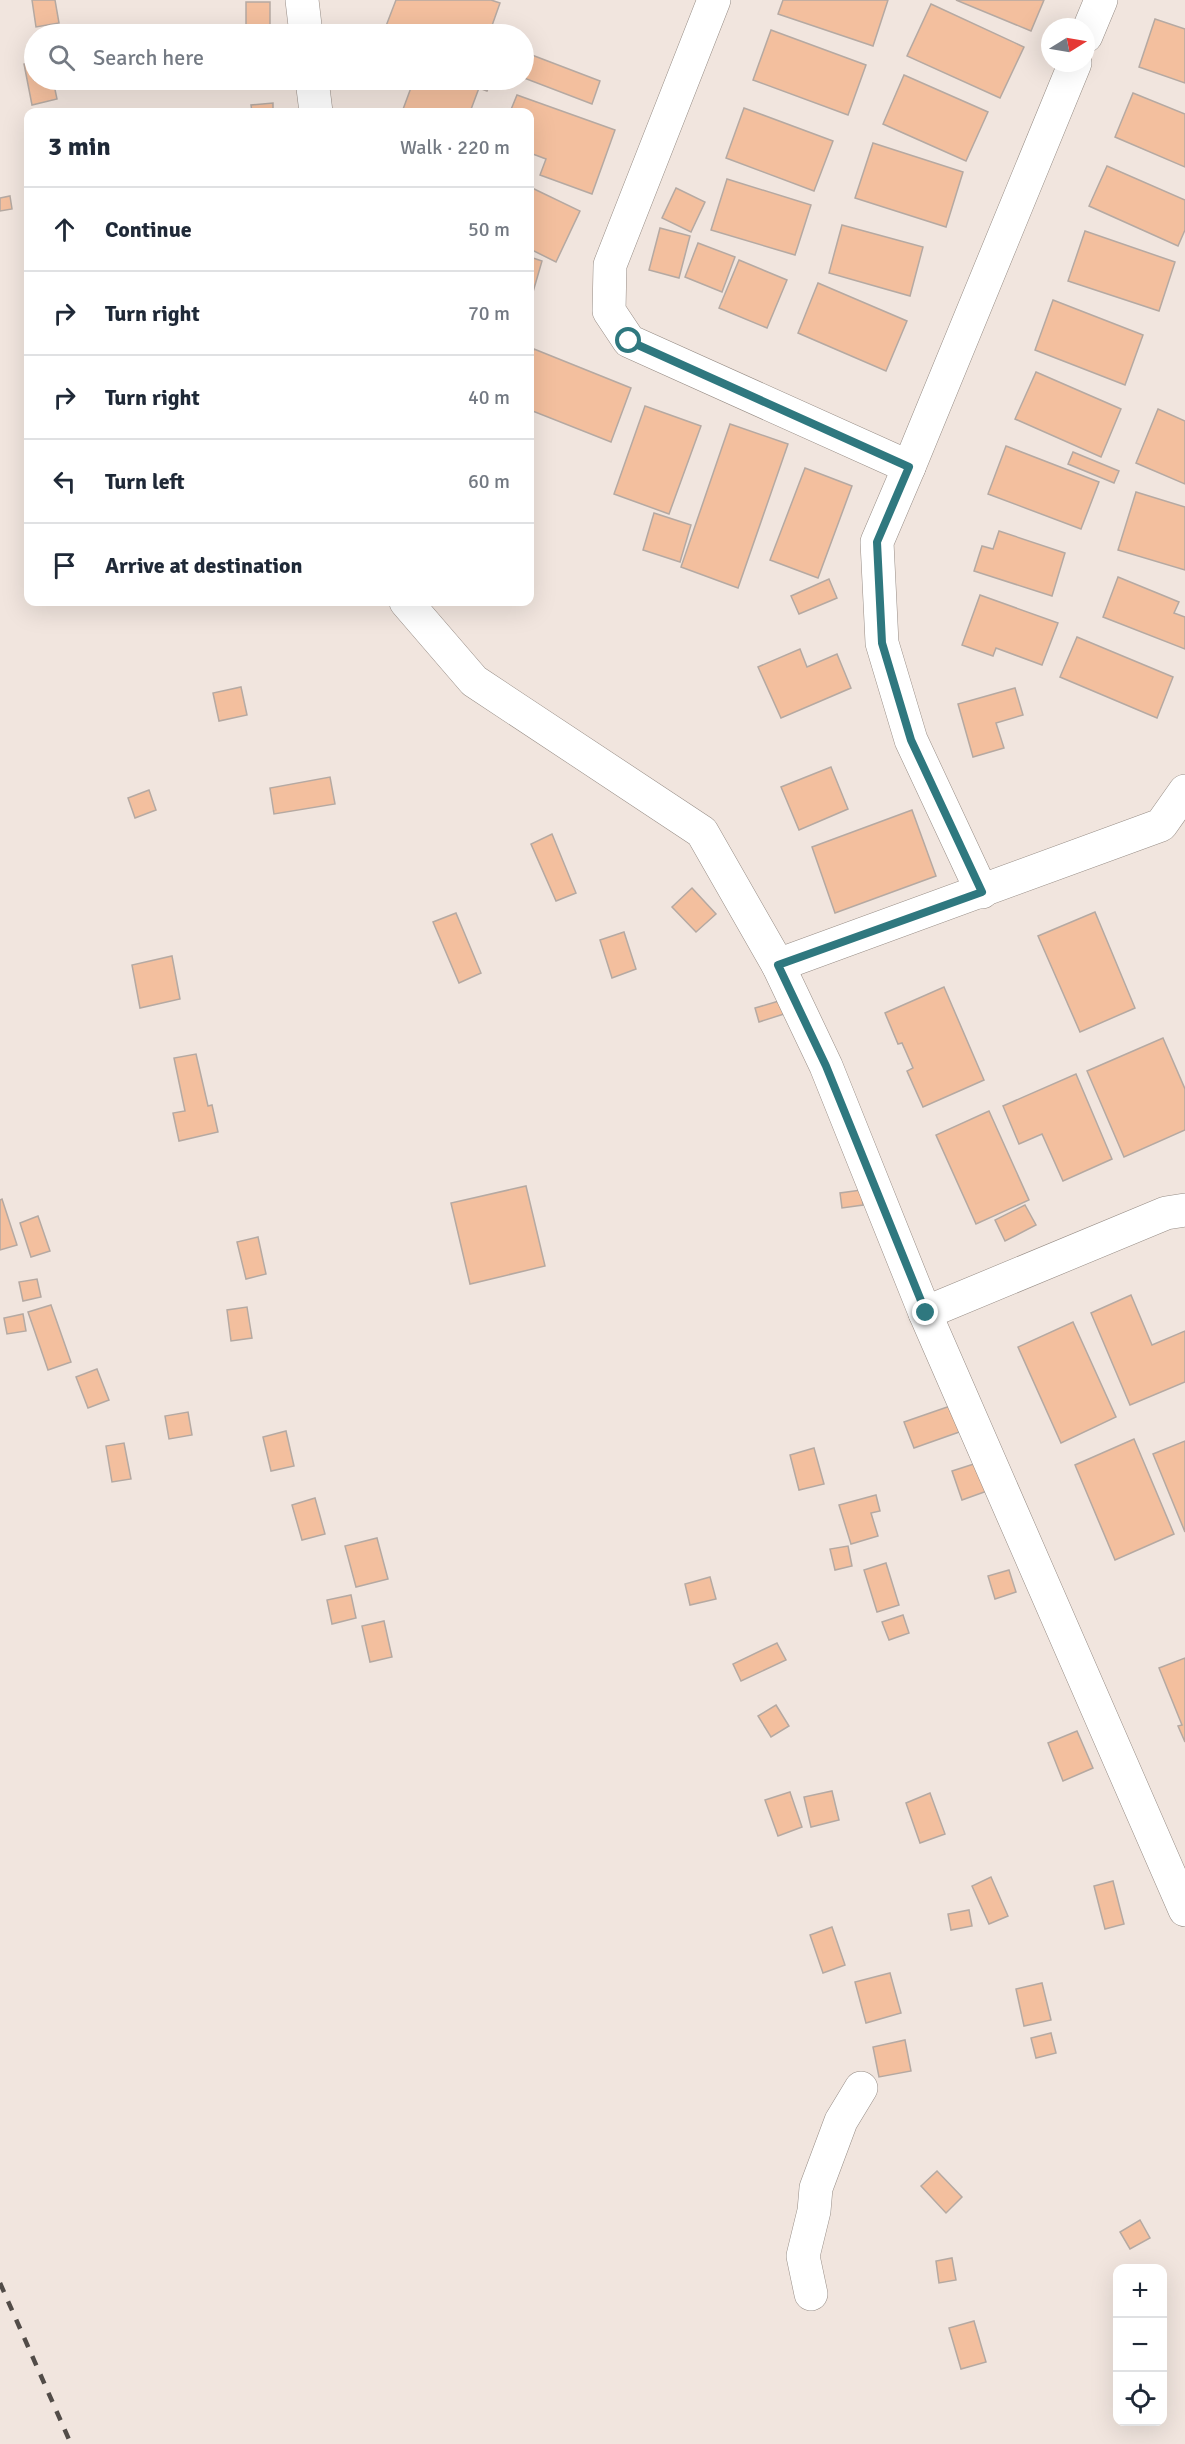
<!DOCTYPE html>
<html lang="en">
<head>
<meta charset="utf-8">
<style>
	:root { --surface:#fff; --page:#f6f6f7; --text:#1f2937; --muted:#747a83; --line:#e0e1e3 }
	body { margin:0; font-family:Signika,sans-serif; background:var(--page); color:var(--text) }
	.controls { position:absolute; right:18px; bottom:18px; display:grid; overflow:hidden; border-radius:12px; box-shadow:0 6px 24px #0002 }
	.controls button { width:54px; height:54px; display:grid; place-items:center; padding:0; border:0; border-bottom:2px solid var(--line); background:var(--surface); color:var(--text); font:30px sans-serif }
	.compass { position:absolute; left:1041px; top:18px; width:54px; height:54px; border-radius:50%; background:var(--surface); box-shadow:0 6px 24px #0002; rotate:79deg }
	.stop { position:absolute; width:18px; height:18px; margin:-14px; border:4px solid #2f787f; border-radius:50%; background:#fff }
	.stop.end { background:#2f787f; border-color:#fff; box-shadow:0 2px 6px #0008 }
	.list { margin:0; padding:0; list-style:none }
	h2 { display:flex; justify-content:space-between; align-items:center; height:78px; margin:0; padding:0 24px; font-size:26px }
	h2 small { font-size:20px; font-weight:400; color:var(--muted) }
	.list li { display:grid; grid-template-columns:39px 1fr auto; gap:18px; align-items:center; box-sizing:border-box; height:84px; padding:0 24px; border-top:2px solid var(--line) }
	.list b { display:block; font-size:22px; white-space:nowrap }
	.list em { font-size:20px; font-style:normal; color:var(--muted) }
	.icon { flex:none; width:33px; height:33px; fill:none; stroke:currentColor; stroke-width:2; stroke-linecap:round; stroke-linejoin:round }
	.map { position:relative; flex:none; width:1185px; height:2444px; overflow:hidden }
	.search { position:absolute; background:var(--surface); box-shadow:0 6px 24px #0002; left:24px; top:24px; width:510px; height:66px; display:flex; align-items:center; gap:15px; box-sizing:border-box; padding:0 21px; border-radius:33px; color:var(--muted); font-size:22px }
	.panel { position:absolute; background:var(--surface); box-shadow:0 6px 24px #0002; left:24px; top:108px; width:510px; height:498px; border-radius:12px }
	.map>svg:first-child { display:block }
	.building { fill:#f3bf9e; stroke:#b5a9a2; stroke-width:1.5 }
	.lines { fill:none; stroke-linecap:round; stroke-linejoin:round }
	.minor-casing { stroke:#968c85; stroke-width:34 }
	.minor { stroke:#fff; stroke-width:33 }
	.rail { stroke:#524c48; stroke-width:4.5; stroke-dasharray:10 10; stroke-linecap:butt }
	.route { stroke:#2f787f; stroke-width:8 }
</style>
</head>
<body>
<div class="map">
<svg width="1185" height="2444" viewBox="0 0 1185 2444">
	<rect width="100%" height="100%" fill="#f1e5de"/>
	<g class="building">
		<polygon points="32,0 55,0 59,23 36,27"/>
		<polygon points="396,0 491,0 500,3 489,34 409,34 386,26"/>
		<polygon points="783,0 888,0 873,46 778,14"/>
		<polygon points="956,0 1044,0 1031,31"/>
		<rect x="246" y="2" width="24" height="32"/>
		<polygon points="931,4 1024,47 1000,98 907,56"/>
		<polygon points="1155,19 1185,29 1185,83 1139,67"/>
		<polygon points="771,30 866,65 848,115 753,80"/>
		<polygon points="524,52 600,81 592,104 524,78"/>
		<polygon points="34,61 34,80 53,80 57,99 32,105 24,64"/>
		<polygon points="904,75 988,112 966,161 883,124"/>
		<polygon points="420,80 492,80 487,91 479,88 470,112 402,112 412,85 417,87"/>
		<polygon points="1133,93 1185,114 1185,167 1115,137"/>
		<polygon points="517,95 615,130 592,194 540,175 546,159 530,153 530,112 510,112"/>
		<polygon points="273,103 273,112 252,112 251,105"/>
		<polygon points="744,108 833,141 814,191 726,158"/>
		<polygon points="873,143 963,172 946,227 855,198"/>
		<polygon points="1107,166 1185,200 1185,230 1178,246 1089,206"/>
		<polygon points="727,179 811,205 795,255 711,230"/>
		<polygon points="530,187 580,211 556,262 530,249"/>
		<polygon points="676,188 705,202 691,232 662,218"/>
		<polygon points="10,196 12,209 0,211 0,198"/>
		<polygon points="842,225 923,247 910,296 829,273"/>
		<polygon points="660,228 690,236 679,278 649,270"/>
		<polygon points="1085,231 1175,262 1159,311 1068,281"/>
		<polygon points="698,243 735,257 722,292 685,277"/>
		<polygon points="530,257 542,261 533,292 530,291"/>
		<polygon points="739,260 787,280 767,328 719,308"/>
		<polygon points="818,283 907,321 886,371 798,333"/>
		<polygon points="1053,300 1143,335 1125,385 1035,350"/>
		<polygon points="534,349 631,388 611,442 530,410 530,361"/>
		<polygon points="1036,372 1121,409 1101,457 1015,419"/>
		<polygon points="645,406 701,426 669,514 614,494"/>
		<polygon points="1158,409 1185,421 1185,484 1136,463"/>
		<polygon points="730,424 788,444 738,588 681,567"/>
		<polygon points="1006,446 1099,482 1081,529 988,494"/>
		<polygon points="1073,452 1119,471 1114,483 1068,464"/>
		<polygon points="805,468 852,486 818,578 770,560"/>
		<polygon points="1136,492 1185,507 1185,570 1118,550"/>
		<polygon points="654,513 691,525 680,562 643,550"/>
		<polygon points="999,531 1065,553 1052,596 974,571 982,546 993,549"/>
		<polygon points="1118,577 1179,602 1174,613 1185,617 1185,649 1103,617"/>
		<polygon points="829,579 837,598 799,614 791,596"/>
		<polygon points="980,595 1058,623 1042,665 996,648 993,656 962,645"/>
		<polygon points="1077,637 1173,677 1157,718 1060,677"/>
		<polygon points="800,649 807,667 837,654 851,688 781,718 758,667"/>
		<polygon points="241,687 247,715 219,721 213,693"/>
		<polygon points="1015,688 1023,715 996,723 1004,748 973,757 958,704"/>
		<polygon points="831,767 848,809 799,830 781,787"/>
		<polygon points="330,777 335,804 274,814 270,788"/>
		<polygon points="149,790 156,810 135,818 128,798"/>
		<polygon points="912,810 936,876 835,913 812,847"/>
		<polygon points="552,834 576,893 556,901 531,844"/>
		<polygon points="692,888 716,914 696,932 672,907"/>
		<polygon points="1095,912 1135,1008 1080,1032 1038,936"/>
		<polygon points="456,913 481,973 459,983 433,922"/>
		<polygon points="624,932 636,969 612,978 600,940"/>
		<polygon points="172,956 180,999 140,1008 132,965"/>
		<polygon points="944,987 984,1080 923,1107 907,1071 913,1068 902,1043 898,1044 885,1013"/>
		<polygon points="779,1001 784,1014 759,1022 755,1008"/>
		<polygon points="1163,1038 1185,1089 1185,1130 1124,1157 1087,1071"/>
		<polygon points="196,1054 208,1106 212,1105 218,1132 179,1141 173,1113 185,1111 174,1058"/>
		<polygon points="1076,1074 1112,1159 1063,1181 1042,1134 1019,1144 1003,1106"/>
		<polygon points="989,1111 1029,1200 976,1224 936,1135"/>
		<polygon points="526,1186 545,1266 470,1284 451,1203"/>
		<polygon points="861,1190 863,1205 842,1208 840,1193"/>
		<polygon points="2,1199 17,1245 0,1250 0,1200"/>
		<polygon points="1025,1205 1036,1225 1005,1241 995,1220"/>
		<polygon points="38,1216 50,1251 31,1257 20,1223"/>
		<polygon points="258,1237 266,1274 246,1279 237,1242"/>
		<polygon points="37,1279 41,1297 23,1301 19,1282"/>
		<polygon points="1131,1295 1152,1345 1185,1331 1185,1382 1130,1405 1091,1313"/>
		<polygon points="51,1305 71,1362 48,1370 28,1312"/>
		<polygon points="247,1307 252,1338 231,1341 227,1310"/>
		<polygon points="23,1314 26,1331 7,1334 4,1318"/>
		<polygon points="1073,1322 1116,1417 1061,1443 1018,1347"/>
		<polygon points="97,1369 109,1400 88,1408 76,1377"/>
		<polygon points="956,1404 965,1430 914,1448 904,1422"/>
		<polygon points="188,1412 192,1435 169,1439 165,1416"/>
		<polygon points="286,1431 294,1466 271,1471 263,1437"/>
		<polygon points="1134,1439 1174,1534 1115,1560 1075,1465"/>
		<polygon points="1185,1441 1185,1532 1153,1454"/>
		<polygon points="124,1443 131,1479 112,1482 106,1446"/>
		<polygon points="814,1448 824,1484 799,1490 790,1455"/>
		<polygon points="977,1463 987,1491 962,1500 952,1471"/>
		<polygon points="876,1495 880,1511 871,1513 878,1536 851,1544 839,1505"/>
		<polygon points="315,1498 325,1534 302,1540 292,1505"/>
		<polygon points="377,1538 388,1579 356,1587 345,1546"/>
		<polygon points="848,1546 852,1566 835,1570 830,1549"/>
		<polygon points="886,1563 899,1605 877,1612 864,1570"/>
		<polygon points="1009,1570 1016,1592 995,1599 988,1576"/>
		<polygon points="710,1577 716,1599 690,1605 685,1584"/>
		<polygon points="351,1595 356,1618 332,1624 327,1600"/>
		<polygon points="903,1615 909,1633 889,1640 882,1622"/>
		<polygon points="384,1621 392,1657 370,1662 362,1626"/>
		<polygon points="777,1643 786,1660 741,1681 733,1664"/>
		<polygon points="1185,1658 1185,1742 1178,1726 1182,1725 1159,1668"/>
		<polygon points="776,1705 789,1726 771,1737 758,1716"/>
		<polygon points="1077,1731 1093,1768 1063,1781 1048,1743"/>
		<polygon points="832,1791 839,1820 811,1827 804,1797"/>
		<polygon points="790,1792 802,1827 778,1836 765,1800"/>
		<polygon points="930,1793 945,1834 920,1843 906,1803"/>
		<polygon points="991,1877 1008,1916 989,1924 972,1886"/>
		<polygon points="1113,1881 1124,1924 1105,1929 1094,1886"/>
		<polygon points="969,1910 972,1926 951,1930 948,1914"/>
		<polygon points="832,1927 845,1965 823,1973 810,1935"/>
		<polygon points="890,1973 901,2013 866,2023 855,1982"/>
		<polygon points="1042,1983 1051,2020 1024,2026 1016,1989"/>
		<polygon points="1051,2033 1056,2053 1036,2058 1031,2038"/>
		<polygon points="905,2040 911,2071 879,2077 873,2047"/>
		<polygon points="937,2171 962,2197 946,2213 921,2186"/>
		<polygon points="1140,2220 1150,2238 1130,2249 1120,2232"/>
		<polygon points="952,2258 956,2280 939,2283 936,2261"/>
		<polygon points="974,2321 986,2362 961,2369 949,2328"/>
	</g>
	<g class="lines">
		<g class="minor-casing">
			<g id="minor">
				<polyline points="302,0 306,34"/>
				<polyline points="714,0 610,265 609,311 629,341 909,467 1075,63"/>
				<polyline points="1086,36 1101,0"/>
				<polyline points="312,80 316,112"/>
				<polyline points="909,467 877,542 882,643 911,740 982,892"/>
				<polyline points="406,602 474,681 702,832 778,965 826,1066 925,1313 1185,1910"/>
				<polyline points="778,965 1161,825 1185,791"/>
				<polyline points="925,1313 1166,1213 1185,1210"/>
				<polyline points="811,2294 803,2256 814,2211 816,2188 841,2121 861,2088"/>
			</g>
		</g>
		<use href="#minor" class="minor"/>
		<polyline class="rail" points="0,2283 71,2444"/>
	</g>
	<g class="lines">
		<polyline class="route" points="629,341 909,467 877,542 882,643 911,740 982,892 778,965 826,1066 926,1313"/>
	</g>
</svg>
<div class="controls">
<button>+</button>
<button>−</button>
<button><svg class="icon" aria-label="locate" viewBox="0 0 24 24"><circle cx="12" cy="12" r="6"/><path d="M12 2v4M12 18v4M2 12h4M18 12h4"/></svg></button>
</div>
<svg class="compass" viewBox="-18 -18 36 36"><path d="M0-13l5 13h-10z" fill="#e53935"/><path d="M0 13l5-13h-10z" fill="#747a83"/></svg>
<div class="stop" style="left:629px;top:341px"></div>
<div class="stop end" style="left:926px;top:1313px"></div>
<div class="search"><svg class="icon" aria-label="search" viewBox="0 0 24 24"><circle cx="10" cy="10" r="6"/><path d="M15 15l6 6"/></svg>Search here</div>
<section class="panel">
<h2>3 min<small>Walk · 220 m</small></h2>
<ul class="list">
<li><svg class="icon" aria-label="ahead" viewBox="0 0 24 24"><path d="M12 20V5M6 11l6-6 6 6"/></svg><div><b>Continue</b></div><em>50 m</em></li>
<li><svg class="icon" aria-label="right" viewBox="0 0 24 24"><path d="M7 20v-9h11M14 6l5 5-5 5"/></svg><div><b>Turn right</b></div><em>70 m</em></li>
<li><svg class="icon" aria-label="right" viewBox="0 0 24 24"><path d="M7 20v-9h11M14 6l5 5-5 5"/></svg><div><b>Turn right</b></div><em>40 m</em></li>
<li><svg class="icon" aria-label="left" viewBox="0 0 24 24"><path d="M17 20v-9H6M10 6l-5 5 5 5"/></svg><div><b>Turn left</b></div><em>60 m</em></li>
<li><svg class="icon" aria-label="arrive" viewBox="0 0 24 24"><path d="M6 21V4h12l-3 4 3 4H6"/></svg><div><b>Arrive at destination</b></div></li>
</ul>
</section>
</div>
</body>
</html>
